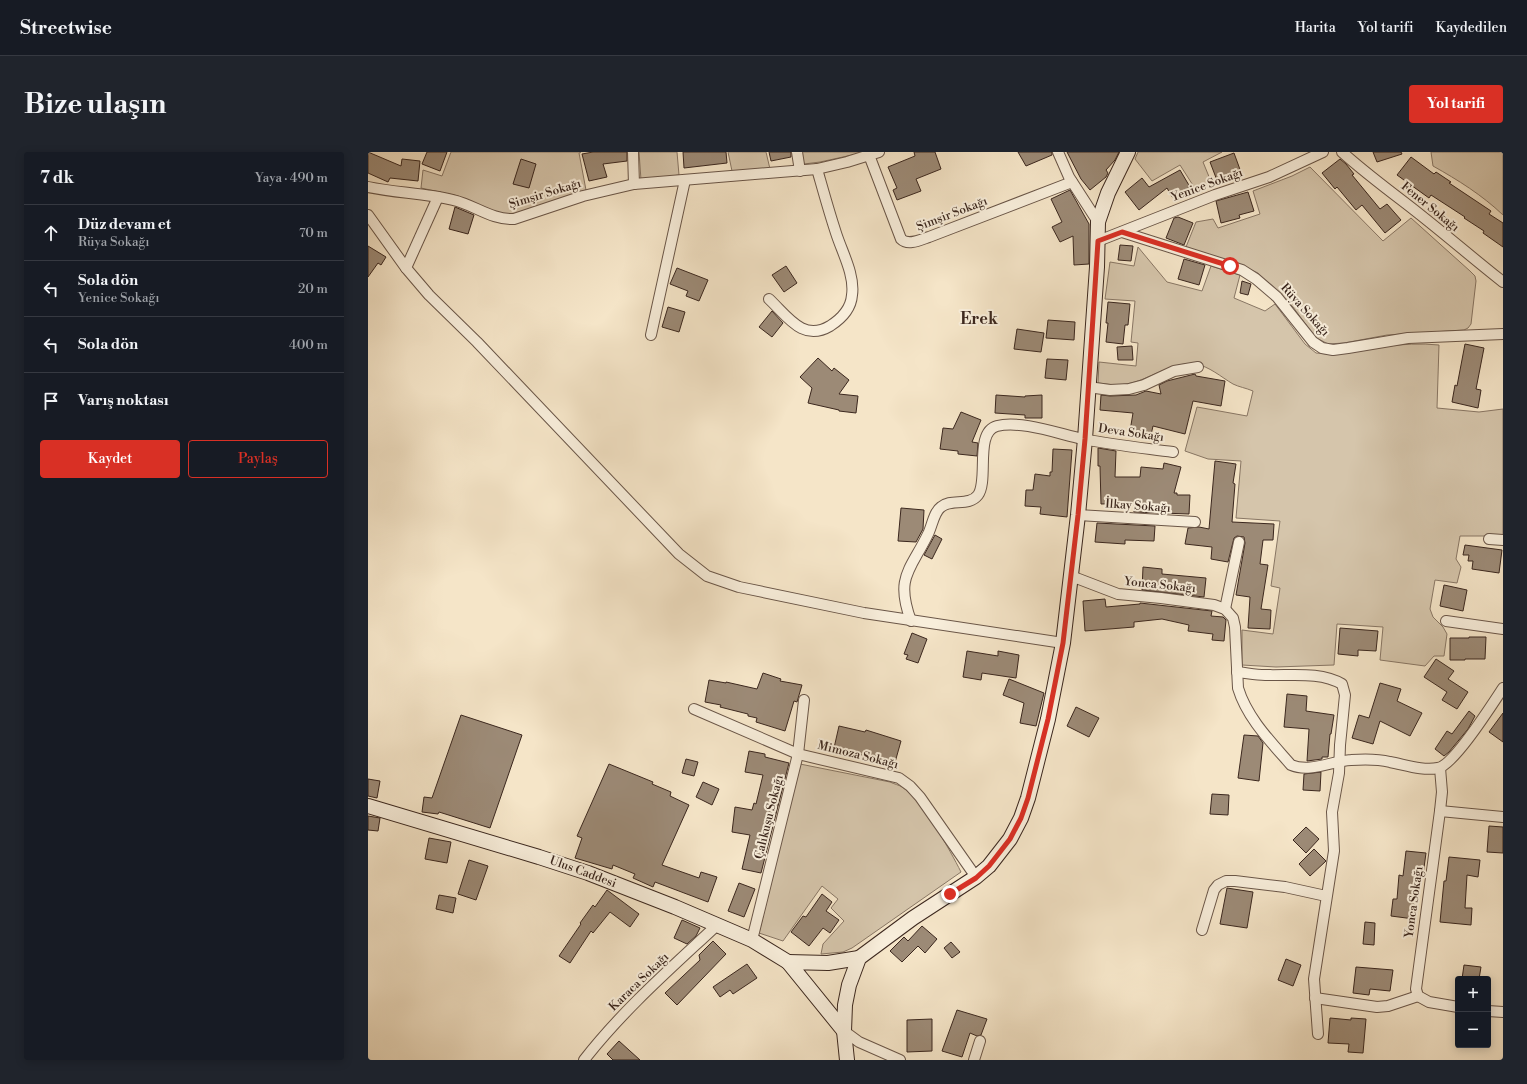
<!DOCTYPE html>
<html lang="tr">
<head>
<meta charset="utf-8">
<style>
	:root { --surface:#171b24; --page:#20242c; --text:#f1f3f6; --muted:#9ea1a6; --line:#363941; --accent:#d93025 }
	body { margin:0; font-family:"Libre Bodoni",serif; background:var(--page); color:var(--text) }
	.controls { position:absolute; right:12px; bottom:12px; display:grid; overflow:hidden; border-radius:4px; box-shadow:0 2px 10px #0003 }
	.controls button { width:36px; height:36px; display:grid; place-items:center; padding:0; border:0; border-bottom:1px solid var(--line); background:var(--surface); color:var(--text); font:20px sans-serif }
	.stop { position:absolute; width:12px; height:12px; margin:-9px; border:3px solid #d93025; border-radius:50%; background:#fff }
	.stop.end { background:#d93025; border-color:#fff; box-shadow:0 1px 4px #0008 }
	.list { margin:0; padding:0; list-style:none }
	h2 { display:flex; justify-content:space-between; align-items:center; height:52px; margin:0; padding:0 16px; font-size:17px }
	h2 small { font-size:13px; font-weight:400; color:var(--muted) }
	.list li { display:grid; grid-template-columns:26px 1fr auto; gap:12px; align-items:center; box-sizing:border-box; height:56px; padding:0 16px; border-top:1px solid var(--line) }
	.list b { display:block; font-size:15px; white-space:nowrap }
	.list p { margin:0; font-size:13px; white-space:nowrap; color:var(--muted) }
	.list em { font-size:13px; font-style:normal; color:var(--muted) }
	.actions { display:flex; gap:8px; padding:12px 16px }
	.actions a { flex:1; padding:9px 0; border:1px solid var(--accent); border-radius:4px; text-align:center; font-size:14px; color:var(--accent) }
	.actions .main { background:var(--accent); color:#fff }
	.icon { flex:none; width:22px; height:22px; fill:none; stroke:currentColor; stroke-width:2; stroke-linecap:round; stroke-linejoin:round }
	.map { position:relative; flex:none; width:1135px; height:908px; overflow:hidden; border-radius:4px }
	header { display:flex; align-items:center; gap:24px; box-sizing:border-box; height:56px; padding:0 20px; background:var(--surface); border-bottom:1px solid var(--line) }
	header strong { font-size:19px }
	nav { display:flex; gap:22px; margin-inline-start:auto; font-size:14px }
	.intro { display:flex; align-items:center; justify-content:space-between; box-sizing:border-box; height:96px; padding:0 24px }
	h1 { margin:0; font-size:28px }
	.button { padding:10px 18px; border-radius:4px; background:var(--accent); color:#fff; font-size:14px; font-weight:700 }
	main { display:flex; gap:24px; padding:0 24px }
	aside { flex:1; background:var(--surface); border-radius:4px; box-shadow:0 2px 10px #0003 }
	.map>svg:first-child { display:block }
	.green { fill:#d5c5ab; stroke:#887664 }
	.building { fill:#9c8a76; stroke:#3b271e }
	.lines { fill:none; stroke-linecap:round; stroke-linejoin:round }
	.street-casing { stroke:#6a5648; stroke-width:12 }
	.secondary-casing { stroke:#3b271e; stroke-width:16 }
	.street { stroke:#f8eedb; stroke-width:10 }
	.secondary { stroke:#f8eedb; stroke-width:14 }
	.route { stroke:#d93025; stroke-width:5 }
	.labels { text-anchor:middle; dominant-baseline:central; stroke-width:4; stroke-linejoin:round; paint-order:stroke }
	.street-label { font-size:12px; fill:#3b271e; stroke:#f8eedb }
	.district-label { font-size:16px; font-weight:bold; fill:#3b271e; stroke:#f8eedb }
</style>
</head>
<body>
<header>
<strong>Streetwise</strong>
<nav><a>Harita</a><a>Yol tarifi</a><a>Kaydedilen</a></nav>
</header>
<div class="intro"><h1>Bize ulaşın</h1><a class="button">Yol tarifi</a></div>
<main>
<aside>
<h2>7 dk<small>Yaya · 490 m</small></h2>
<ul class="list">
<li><svg class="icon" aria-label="ahead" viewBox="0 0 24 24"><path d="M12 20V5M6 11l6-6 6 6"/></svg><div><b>Düz devam et</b><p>Rüya Sokağı</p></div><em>70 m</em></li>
<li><svg class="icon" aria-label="left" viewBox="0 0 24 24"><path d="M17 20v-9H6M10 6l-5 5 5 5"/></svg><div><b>Sola dön</b><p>Yenice Sokağı</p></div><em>20 m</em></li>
<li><svg class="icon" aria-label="left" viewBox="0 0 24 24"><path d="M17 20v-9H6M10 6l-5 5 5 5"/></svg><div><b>Sola dön</b></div><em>400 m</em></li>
<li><svg class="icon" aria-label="arrive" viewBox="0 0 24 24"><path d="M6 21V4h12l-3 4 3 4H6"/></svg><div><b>Varış noktası</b></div></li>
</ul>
<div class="actions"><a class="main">Kaydet</a><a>Paylaş</a></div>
</aside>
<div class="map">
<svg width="1135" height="908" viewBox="0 0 1135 908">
	<rect width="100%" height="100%" fill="#f5e5c8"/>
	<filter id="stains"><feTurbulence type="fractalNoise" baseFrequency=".005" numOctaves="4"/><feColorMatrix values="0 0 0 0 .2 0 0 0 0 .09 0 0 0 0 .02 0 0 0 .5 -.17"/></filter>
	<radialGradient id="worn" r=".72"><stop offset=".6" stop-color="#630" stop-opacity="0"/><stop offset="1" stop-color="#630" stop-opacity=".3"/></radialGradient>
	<g class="green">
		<polygon points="83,0 213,0 211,1 218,38 148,62 139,63 132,63 90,44 53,36 55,18 74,24"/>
		<polygon points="271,0 309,0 311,23 273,28"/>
		<polygon points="360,0 398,0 402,17 364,19"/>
		<polygon points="433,0 498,0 452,10 436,12"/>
		<polygon points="770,0 854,0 835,10 844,32 828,38 812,13 784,29 767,7"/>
		<path d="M1063,0H1135V63C1114,43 1090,28 1065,14Z"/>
		<polygon points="942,15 1015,89 1043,66 1102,119 1107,124 1108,129 1103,172 1100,176 1096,178 1019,183 976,191 960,192 947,185 925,155 890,121 873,113 818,95 828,70 845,67 850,76 892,62 885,39 924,24"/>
		<path d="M770,95L799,130L834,139L843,114L872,123L866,146L897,159L907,152L937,192L948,201L960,202C997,198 1034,189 1071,193L1069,256L1111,260L1135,257V384H1092L1088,407L1093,415L1089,431L1067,428L1062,457L1065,465L1075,475L1079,482L1076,504H1066L1057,514L1012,508L1015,475L969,472L966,513L908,515L874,513V478L905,482L912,436L903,434L912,369L868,366L873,309L840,307L817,299L829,255L879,264L885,239C878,236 871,235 865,232C853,225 841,214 827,212C804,209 780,229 758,232C749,234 739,232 730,231L731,210L768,214L770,191L763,190L767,149L737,147L742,110L766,114Z"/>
		<path d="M432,612L522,630C526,632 531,633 534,635C554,648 582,698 593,720L484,796L475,800L453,802L455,792L476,769L463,756L470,747L454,734L415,789L391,781Z"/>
	</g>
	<g class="building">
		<polygon points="0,0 33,14 34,7 52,9 50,29 22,26 20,30 0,21"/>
		<polygon points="59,0 79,0 72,19 54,12"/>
		<polygon points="225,0 259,0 259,9 235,12 239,25 221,29 214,2"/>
		<polygon points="315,0 358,0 359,11 316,16"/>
		<polygon points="401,0 423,0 423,5 403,9"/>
		<polygon points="546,0 567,0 573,17 548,27 553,39 529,48 525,38 529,36 520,15 547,4"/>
		<polygon points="650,0 684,0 684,3 658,14"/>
		<polygon points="699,0 751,0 747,8 738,18 740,21 738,25 722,38 713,27"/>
		<polygon points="1005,0 1033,0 1034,2 1009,10"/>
		<polygon points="866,1 874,23 850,31 842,10"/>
		<polygon points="1043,5 1066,22 1068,20 1083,30 1081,31 1123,59 1121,62 1135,71 1135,95 1115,81 1116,79 1096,66 1097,65 1063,43 1061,46 1029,23"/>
		<polygon points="153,7 168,12 161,36 145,32"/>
		<polygon points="972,7 978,12 986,22 984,23 1012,57 1019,52 1033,68 1017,81 994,53 988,58 969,35 967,37 954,21"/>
		<polygon points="812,18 822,35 804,45 799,36 771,58 757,40 774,26 781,35"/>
		<polygon points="702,38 721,72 721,112 706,113 705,84 692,90 684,75 694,70 683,47"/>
		<polygon points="880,40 886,59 871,63 872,66 853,71 848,49"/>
		<polygon points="87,55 106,63 100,82 81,77"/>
		<polygon points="810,65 825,71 816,93 798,86 806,66"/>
		<polygon points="752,93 765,94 763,109 750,108"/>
		<polygon points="0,94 18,105 13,113 10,111 0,125"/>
		<polygon points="816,107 837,113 831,133 810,127"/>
		<polygon points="418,114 429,131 416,140 404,123"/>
		<polygon points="309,116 340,128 331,149 318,144 320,139 302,132"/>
		<polygon points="874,129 883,132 880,143 872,141"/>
		<polygon points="740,150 762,152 760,173 757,173 755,192 738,190 740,171 738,171"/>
		<polygon points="300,155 317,160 311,180 294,175"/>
		<polygon points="404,159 415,171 404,185 391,175"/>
		<polygon points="680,168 707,170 706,188 678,186"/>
		<polygon points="649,177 676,181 673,200 646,197"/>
		<polygon points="1097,192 1116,196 1108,237 1113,238 1110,256 1084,250 1087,233 1089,234"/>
		<polygon points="764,194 765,208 750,208 749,195"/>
		<polygon points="450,206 464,219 466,216 481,228 471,242 490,244 488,261 471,259 471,258 440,251 444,236 432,225"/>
		<polygon points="679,207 700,208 698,228 677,226"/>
		<polygon points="827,222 828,224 857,229 853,254 825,249 817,282 785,274 783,283 762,279 765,261 732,258 733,243 742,244 768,243 778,239 793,242 791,233 799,229"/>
		<polygon points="628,243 657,245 657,244 674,243 674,266 657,266 657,263 627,261"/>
		<polygon points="593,260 613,268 604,290 610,291 609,304 590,302 590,299 572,297 575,276 585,277"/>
		<polygon points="730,296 748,299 747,325 772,325 773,315 795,317 796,311 813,315 806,341 809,341 809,343 822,343 821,362 766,360 766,351 733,352 732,314 730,314"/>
		<polygon points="685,297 704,298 699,365 672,362 673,355 657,354 658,338 665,338 667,322 682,324 682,320 684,320"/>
		<polygon points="847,309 868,312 865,331 867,332 864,370 906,372 905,388 895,388 892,412 900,413 893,457 903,458 902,477 880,476 882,445 868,443 877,391 876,385 869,384 866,386 860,410 843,407 844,395 817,392 820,376 831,375 841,377"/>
		<polygon points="533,356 556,358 555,377 548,390 530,389"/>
		<polygon points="729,371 787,374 786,389 757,388 757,392 727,390"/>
		<polygon points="567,383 574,387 564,407 556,403"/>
		<polygon points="1097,393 1134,398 1131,421 1104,417 1105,409 1100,409 1101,403 1095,403"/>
		<polygon points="775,415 794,417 794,422 838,426 836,445 774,438"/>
		<polygon points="1076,433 1099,438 1095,459 1072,454"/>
		<polygon points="737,447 738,455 772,452 772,451 844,459 843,464 855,465 858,468 856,489 844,488 845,482 820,479 821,473 794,467 766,470 766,475 717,479 715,449"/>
		<polygon points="972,476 1010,479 1008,499 990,498 990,504 970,502"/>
		<polygon points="544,481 559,487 550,511 538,507 540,503 536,502"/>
		<polygon points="1101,485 1118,485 1117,507 1097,507 1097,508 1082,508 1082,486 1101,486"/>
		<polygon points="599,499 630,504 630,499 651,503 648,526 614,521 613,528 595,525"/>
		<polygon points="1068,507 1086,519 1080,527 1100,540 1089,557 1074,548 1079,540 1056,525"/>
		<polygon points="395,521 413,527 412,529 434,533 429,550 426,549 417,579 388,570 389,566 380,564 380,562 352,555 353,553 337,550 341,528 358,531 358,530 389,537"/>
		<polygon points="641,527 676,541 668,574 652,571 656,551 635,543"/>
		<polygon points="1012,531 1033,537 1029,549 1054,561 1042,584 1012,569 1005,592 984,586 991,563 1001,566"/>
		<polygon points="919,542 939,544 938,559 966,563 963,582 962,582 960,605 954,605 954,607 939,609 941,577 916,575"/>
		<polygon points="708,555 731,566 721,585 699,574"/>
		<polygon points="1101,559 1107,564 1100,577 1081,600 1076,604 1067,597 1079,579 1084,582"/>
		<polygon points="1135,561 1135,590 1121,580"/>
		<polygon points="93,563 154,583 122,676 71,660 70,662 54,660 56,645 64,646"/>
		<polygon points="471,574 497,580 498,578 533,589 526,614 491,602 466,596"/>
		<polygon points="876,583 890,584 895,591 891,629 870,626"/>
		<polygon points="381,599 397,602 397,605 421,611 393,721 374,717 382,683 364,680 367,655 384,658 386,651 388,652 395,623 377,620"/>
		<polygon points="318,607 330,610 326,624 314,621"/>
		<polygon points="241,612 285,630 284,632 303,640 302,644 321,653 294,713 331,726 333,720 349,725 340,750 287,730 285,735 265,726 267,722 245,713 244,717 207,706 214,686 209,684"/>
		<polygon points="953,620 952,639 935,638 936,622"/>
		<polygon points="0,627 12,629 9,646 0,644"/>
		<polygon points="335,630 351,637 344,653 328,645"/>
		<polygon points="844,642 861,643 860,663 842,662"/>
		<polygon points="0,664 12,666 10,679 0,678"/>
		<polygon points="1121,674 1135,675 1135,701 1119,700"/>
		<polygon points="938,675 951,687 938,701 925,688"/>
		<polygon points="61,686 83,690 79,711 57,707"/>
		<polygon points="946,697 958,709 942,724 931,712"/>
		<polygon points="1038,699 1058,701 1055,723 1051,722 1046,767 1023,764 1025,747 1029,747 1031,723 1035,724"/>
		<polygon points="1081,705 1112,708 1110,725 1099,723 1097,756 1104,756 1103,773 1072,770 1076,729 1078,729"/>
		<polygon points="101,708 120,714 108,748 90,742"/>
		<polygon points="371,731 387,737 376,765 360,759"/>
		<polygon points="859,736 885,740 879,776 852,772"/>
		<polygon points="239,738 271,762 262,775 242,760 225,781 223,779 202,811 191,804 213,772 212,771 225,753 227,755"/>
		<polygon points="454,742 464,750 458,759 471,768 462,781 455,776 441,794 423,780 435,764 438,765"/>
		<polygon points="71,743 88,746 85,761 68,757"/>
		<polygon points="314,768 332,776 328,784 319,792 306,786"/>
		<polygon points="997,770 1007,771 1006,793 995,792"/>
		<polygon points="554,774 569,787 557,801 550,794 534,810 522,799 536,785 540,789"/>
		<polygon points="345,789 358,802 309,853 297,841 332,808 331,803"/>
		<polygon points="583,790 592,800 584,806 576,796"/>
		<polygon points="918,807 933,813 925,834 910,828"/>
		<polygon points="379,812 389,826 365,842 362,838 352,845 345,835"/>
		<polygon points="1096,813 1113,815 1111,827 1094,827"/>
		<polygon points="988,815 1025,818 1022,839 1002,837 1001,843 985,841"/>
		<polygon points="589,858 619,867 613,883 609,884 602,881 594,905 574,899"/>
		<polygon points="962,866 983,868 983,866 998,867 995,901 980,900 981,892 960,891"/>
		<polygon points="564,867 564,899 539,900 539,868"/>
		<polygon points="251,889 272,908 245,908 239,902"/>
	</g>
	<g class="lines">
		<g class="street-casing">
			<g id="street">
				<polyline points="265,0 266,32"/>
				<polyline points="429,0 432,19"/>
				<polyline points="690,0 701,25 730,70"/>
				<path d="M974,0C994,18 1015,34 1036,50C1070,76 1102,104 1135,130"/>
				<path d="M501,3L533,87C540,94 552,88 561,85L704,30"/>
				<path d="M0,35C28,41 57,41 85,48C107,53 123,68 146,67L215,44L266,32L449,17L479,10L511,0"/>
				<polyline points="0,63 38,116 61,143 109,190 311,402 339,424 371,435 496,461 695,491"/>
				<polyline points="754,80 874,118 888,127 909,145 945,190 954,196 965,198 980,196 1040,186 1135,182"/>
				<polyline points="730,89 847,43 901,25 955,0"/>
				<polyline points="38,116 70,45"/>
				<path d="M401,147C420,165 435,190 462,174C473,167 483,157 484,143C487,123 474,100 468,81C461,60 455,38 449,17"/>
				<polyline points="283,183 317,28"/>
				<polyline points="720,235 742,238 761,237 776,233 806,219 830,215"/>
				<polyline points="710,363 827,370"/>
				<polyline points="1121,387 1135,388"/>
				<path d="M703,424L750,442L793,446L846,453L857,457L865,466L867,475L870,536C879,566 903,590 923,613C942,621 964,609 983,608C996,607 1010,607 1022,610C1038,613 1055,619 1070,616C1086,613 1125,551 1135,536"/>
				<polyline points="857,457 871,390"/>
				<path d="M543,469C527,425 542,419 560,382C564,374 566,360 573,355C583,346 601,355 610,343C621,328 606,280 629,274C653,268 691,282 715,287C745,293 775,296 805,300"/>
				<polyline points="1078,469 1135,477"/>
				<path d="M869,520C879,521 888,523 897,523C922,524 952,519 974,532L977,543L972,593L971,621L964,660L966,699L946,827L950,882"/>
				<polyline points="326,557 430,602 531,626 542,634 552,645 608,725"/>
				<polyline points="1072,616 1074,640 1072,659 1048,837 1050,844 1061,850 1090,855"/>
				<polyline points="1072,659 1135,665"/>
				<polyline points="834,778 846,738 850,733 858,729 867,729 917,735 958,744"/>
				<polyline points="384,788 430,602 436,548"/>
				<polyline points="947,846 1009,855 1020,854 1050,844"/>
				<polyline points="1120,859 1135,860"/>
				<polyline points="476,879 491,890 532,908"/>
				<path d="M216,908C255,858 302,817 348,774"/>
				<polyline points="606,908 612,889"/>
			</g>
		</g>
		<g class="secondary-casing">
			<g id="secondary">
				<polyline points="0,654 171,705 220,721 307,755 384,788 420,810"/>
				<polyline points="476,879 420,810 460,811 491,806"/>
				<polyline points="479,908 476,879 477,853 481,833 491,806 545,766 608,725 621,714 642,687 653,666 660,646 680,567 695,491 710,363 717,287 729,115 730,70 740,41 760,0"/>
			</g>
		</g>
		<use href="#street" class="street"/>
		<use href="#secondary" class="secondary"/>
	</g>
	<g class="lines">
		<polyline class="route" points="582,742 608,726 621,714 642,687 653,666 660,646 680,567 695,491 710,363 717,287 730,89 754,80 862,114"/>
	</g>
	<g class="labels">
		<g class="street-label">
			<text transform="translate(839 33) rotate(-20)">Yenice Sokağı</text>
			<text transform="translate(177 42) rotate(-17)">Şimşir Sokağı</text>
			<text transform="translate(1062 55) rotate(39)">Fener Sokağı</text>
			<text transform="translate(584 62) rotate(-21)">Şimşir Sokağı</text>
			<text transform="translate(937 158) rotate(48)">Rüya Sokağı</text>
			<text transform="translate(763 281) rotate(8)">Deva Sokağı</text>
			<text transform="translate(770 354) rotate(4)">İlkay Sokağı</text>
			<text transform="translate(792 433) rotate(6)">Yonca Sokağı</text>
			<text transform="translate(490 603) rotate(14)">Mimoza Sokağı</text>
			<text transform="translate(401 665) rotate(-76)">Çalıkuşu Sokağı</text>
			<text transform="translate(215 720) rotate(20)">Ulus Caddesi</text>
			<text transform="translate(1046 750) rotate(-82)">Yonca Sokağı</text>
			<text transform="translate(271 830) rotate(-44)">Karaca Sokağı</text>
		</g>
		<g class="district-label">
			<text x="611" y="167">Erek</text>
		</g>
	</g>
	<rect width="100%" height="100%" filter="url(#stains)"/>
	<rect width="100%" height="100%" fill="url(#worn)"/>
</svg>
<div class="controls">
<button>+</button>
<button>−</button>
</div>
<div class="stop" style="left:862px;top:114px"></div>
<div class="stop end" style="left:582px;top:742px"></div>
</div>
</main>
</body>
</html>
